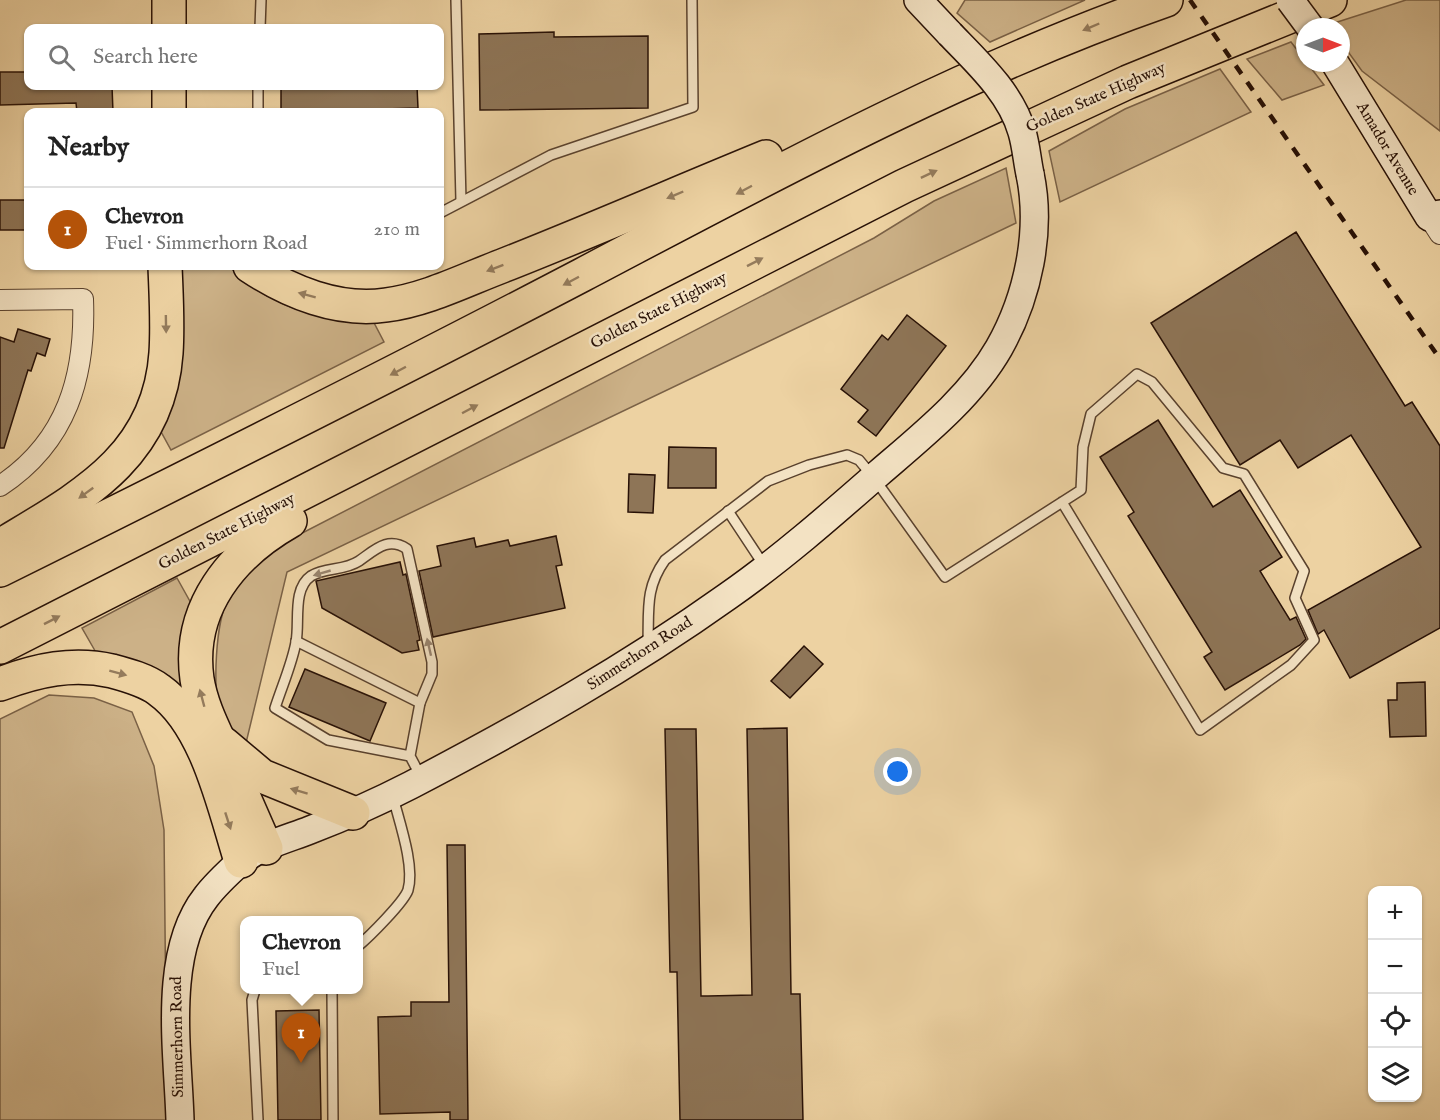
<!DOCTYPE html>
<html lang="en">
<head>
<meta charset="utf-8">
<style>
	:root { --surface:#fff; --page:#f6f6f6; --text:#222; --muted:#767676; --line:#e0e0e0; --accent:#b45309 }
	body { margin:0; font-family:"IM FELL English",serif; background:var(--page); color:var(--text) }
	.controls { position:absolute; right:18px; bottom:18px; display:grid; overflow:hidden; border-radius:12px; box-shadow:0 2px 4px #0004 }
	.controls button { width:54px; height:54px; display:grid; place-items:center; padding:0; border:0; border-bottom:2px solid var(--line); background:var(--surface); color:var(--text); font:30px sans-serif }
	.compass { position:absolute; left:1296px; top:18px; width:54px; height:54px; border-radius:50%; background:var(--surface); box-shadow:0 2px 4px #0004; rotate:90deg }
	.you { position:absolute; left:898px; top:772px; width:21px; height:21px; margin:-15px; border:4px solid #fff; border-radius:50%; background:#1a73e8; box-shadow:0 0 0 9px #1a73e833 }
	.badge { display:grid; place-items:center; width:39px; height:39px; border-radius:50%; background:var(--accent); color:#fff; font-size:20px; font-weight:700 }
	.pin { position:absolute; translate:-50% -50px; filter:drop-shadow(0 2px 3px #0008) }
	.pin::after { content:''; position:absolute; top:32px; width:21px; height:18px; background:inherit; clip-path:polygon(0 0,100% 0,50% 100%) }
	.popup { position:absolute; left:240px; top:916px; width:123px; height:78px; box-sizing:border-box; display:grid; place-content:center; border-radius:12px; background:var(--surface); filter:drop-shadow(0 2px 4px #0005); font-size:20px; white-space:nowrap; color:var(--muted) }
	.popup b { font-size:22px; color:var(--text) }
	.popup::after { content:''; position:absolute; left:50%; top:100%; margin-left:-12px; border:12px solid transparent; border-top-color:var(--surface) }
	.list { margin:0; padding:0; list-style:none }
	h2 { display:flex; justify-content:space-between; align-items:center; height:78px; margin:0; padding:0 24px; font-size:26px }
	h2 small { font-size:20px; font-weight:400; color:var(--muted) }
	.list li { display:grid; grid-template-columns:39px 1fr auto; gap:18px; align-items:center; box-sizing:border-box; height:84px; padding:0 24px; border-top:2px solid var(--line) }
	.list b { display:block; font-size:22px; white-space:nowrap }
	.list p { margin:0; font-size:20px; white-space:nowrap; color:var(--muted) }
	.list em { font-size:20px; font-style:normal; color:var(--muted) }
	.icon { flex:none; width:33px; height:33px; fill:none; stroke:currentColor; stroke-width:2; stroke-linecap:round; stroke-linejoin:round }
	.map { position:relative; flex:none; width:1440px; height:1120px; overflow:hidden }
	.search { position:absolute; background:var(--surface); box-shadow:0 2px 4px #0004; left:24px; top:24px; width:420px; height:66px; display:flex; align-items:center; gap:15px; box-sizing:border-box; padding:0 21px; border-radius:12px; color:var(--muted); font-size:22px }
	.panel { position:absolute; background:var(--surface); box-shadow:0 2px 4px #0004; left:24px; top:108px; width:420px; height:162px; border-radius:12px }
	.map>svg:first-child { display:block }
	.green { fill:#ccb187; stroke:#7a6146; stroke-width:1.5 }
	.building { fill:#8e7557; stroke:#281106; stroke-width:1.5 }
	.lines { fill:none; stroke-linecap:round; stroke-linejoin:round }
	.lane-casing { stroke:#59412d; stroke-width:12 }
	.street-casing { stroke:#59412d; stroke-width:22 }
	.secondary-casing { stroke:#281106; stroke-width:30 }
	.highway-casing { stroke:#281106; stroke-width:36 }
	.lane { stroke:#f3e2c3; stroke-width:9 }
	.street { stroke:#f3e2c3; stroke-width:20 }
	.secondary { stroke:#f3e2c3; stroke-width:27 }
	.highway { stroke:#edd2a2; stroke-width:33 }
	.rail { stroke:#281106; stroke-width:4.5; stroke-dasharray:10 10; stroke-linecap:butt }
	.secondary-bridge-casing { stroke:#281106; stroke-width:30; stroke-linecap:butt }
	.secondary-bridge { stroke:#f3e2c3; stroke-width:27 }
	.oneway { fill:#947b5c }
	.oneway2 { fill:#98846e }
	.labels { text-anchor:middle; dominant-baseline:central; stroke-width:5; stroke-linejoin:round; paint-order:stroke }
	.street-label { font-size:16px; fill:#281106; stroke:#f3e2c3 }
</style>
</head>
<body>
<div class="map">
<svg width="1440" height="1120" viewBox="0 0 1440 1120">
	<rect width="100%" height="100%" fill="#edd2a2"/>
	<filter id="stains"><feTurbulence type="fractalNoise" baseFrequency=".00333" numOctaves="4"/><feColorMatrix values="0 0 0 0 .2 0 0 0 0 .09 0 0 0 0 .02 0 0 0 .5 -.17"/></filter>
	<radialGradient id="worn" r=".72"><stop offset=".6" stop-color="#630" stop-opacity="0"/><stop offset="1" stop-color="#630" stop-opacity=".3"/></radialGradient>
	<g class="green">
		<polygon points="965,0 1085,0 990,42 957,13"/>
		<polygon points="1406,0 1440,0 1440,131 1362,71 1341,42 1341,27 1328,25"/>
		<polygon points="1291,42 1324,85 1282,100 1247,59"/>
		<polygon points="1220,69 1251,112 1060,202 1049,151 1125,109"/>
		<path d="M1006,168L1016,223L287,572L246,743C239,735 227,725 222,715C211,692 216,618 229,596C243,574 261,560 281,544L874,238L934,201Z"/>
		<path d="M177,266H229C271,309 313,318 372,319L384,342L171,450L159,428Z"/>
		<polygon points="177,578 192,605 187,692 98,656 82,628"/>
		<polygon points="49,695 94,698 132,712 154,766 164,830 167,1120 0,1120 0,719"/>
	</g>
	<g class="building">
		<polygon points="554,32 554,37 648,36 648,108 480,110 479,34"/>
		<polygon points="0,72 28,72 28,86 112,86 113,112 77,112 76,103 0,105"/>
		<polygon points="281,86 417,86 418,108 281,112"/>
		<rect x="0" y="200" width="28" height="30"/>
		<polygon points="1296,232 1405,406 1412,402 1440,446 1440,628 1350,678 1324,630 1318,634 1308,610 1421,547 1351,435 1298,468 1280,440 1240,465 1151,323"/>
		<polygon points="907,315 946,346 876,436 858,422 868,410 841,389 882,335 888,340"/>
		<polygon points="18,329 50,339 45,356 37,353 31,371 28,370 4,448 0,448 0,337 14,342"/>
		<polygon points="1158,420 1213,507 1240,490 1282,557 1260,571 1290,620 1296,617 1306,639 1300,645 1225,690 1204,657 1212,652 1128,516 1134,512 1100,457"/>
		<polygon points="669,447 716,448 716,488 668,488"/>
		<polygon points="629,474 655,475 653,513 628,512"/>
		<polygon points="556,536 562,565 556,566 565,608 433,637 419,571 441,566 437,546 474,538 476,547 508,540 510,546"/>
		<polygon points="400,562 403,575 406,574 420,640 417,641 419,650 402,653 322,608 316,581"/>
		<polygon points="804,646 823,664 790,698 771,681"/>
		<polygon points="305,669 386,703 370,741 289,707"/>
		<polygon points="1425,682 1426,736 1390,737 1388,700 1397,700 1397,683"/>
		<polygon points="787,728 791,994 800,994 803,1120 680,1120 677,972 670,972 665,729 696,729 701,996 708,996 752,995 747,729"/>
		<polygon points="447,845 465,845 468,1120 450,1120 450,1112 380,1114 378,1017 411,1016 411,1002 449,1002"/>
		<polygon points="319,1010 321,1120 278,1120 276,1011"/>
	</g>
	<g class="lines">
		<g class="lane-casing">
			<g id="lane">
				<polyline points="456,0 461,201"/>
				<polyline points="260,28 261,0"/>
				<polyline points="258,112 258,86"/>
				<polyline points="440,213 551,155 693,107 692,0"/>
				<polyline points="728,511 765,567"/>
				<polyline points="296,641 420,703"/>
				<path d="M648,643C649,610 645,588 665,560L768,481L809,465L847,455L859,460L874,478L945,577L1081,490L1083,447L1091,414L1137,374L1152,382L1223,468L1244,474L1304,571L1295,598L1314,640L1291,665L1200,730L1062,502"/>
				<path d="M410,756L328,740L275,708C282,686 292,664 296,642C300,622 292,589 311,576C326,567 344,571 359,561C375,550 388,536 407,549L432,662V674L420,703L410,756L421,777"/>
				<path d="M358,946C369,937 404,902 408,890C415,866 399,821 393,797"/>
				<polyline points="255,990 252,1000 258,1120"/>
				<polyline points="332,990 333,1120"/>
			</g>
		</g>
		<g class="street-casing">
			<g id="street">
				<polyline points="1429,217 1440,234"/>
				<path d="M0,300L83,299C86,376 67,442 0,486"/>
			</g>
		</g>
		<g class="secondary-casing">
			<g id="secondary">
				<polyline points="918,0 950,34"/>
				<polyline points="1335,63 1429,217 1440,214"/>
				<path d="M180,1120C178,1052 162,953 206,897C215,885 229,872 240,862C259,846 287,839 310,830C344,817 378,802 411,785C520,728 627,668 728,596C781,559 830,516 879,473C922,436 971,397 999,348C1028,297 1042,231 1030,174"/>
			</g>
		</g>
		<g class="highway-casing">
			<g id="highway">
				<polyline points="169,0 169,28"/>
				<polyline points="169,86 169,112"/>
				<path d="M250,266C289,292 338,312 386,305C426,300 465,280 502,266C591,231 678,193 766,157"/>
				<path d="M0,546C79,498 159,458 166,353C168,324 166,294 165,266"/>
				<path d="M0,570C195,473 389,376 582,275C772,175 962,71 1166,0"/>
				<polyline points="0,647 904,186 1128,82 1330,0"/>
				<path d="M0,684C37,670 73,662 112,671C127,675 146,680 159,690C207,724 224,807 241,861"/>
				<polyline points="224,744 262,776 353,813"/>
				<path d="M266,848C252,816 238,784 224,752C213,728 201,705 197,679C187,608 232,554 290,521"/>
			</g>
		</g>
		<use href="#lane" class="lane"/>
		<use href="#street" class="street"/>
		<use href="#secondary" class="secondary"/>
		<use href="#highway" class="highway"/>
		<polyline class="rail" points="1190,0 1440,359"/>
		<g class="secondary-bridge-casing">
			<g id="secondary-bridge">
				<polyline points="1290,0 1310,27"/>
				<path d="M950,34C977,62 1011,93 1022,132C1026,145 1027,160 1030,174"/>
			</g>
		</g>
		<use href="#secondary-bridge" class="secondary-bridge"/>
	</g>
	<defs><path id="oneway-solid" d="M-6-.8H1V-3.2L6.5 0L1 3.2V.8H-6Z" transform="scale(1.5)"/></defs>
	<g class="oneway">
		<use href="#oneway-solid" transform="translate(1091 27) rotate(157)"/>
		<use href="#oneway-solid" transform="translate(929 174) rotate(-25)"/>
		<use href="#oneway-solid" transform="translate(744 190) rotate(152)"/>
		<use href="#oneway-solid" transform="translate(675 195) rotate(157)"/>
		<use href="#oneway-solid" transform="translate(755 262) rotate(-27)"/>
		<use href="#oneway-solid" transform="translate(495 268) rotate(159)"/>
		<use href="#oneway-solid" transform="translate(571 281) rotate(152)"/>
		<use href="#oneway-solid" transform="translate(307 295) rotate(-165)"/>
		<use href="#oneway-solid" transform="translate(166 324) rotate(89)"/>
		<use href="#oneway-solid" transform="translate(398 371) rotate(152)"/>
		<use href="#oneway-solid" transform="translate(470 409) rotate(-28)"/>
		<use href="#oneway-solid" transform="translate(86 493) rotate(144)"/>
		<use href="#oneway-solid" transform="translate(52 620) rotate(-27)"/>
		<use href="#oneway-solid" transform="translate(118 673) rotate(15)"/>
		<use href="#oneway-solid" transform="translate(202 698) rotate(-105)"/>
		<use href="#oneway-solid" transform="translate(299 791) rotate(-163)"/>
		<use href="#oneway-solid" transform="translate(228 821) rotate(72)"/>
	</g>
	<g class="oneway2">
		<use href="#oneway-solid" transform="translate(322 573) rotate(164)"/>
		<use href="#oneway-solid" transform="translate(429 647) rotate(-103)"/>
	</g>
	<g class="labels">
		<g class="street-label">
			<text transform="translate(1096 98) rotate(-24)">Golden State Highway</text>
			<text transform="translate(1387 149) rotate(59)">Amador Avenue</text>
			<text transform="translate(659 311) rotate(-27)">Golden State Highway</text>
			<text transform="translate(227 532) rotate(-27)">Golden State Highway</text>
			<text transform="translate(640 654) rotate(-33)">Simmerhorn Road</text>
			<text transform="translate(178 1037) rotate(-91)">Simmerhorn Road</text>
		</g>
	</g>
	<rect width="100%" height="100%" filter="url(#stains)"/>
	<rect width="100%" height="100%" fill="url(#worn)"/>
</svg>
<div class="controls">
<button>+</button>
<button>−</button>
<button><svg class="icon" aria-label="locate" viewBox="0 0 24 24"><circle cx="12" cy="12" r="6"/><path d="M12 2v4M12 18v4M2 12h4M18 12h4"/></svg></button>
<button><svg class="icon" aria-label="layers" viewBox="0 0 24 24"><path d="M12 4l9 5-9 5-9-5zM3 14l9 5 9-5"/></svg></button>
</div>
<svg class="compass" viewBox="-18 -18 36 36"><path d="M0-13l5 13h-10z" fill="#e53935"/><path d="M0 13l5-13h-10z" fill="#767676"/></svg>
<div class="you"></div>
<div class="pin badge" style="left:301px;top:1063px">1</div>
<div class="popup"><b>Chevron</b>Fuel</div>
<div class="search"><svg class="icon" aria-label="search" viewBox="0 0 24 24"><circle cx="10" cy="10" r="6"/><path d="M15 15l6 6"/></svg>Search here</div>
<section class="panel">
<h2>Nearby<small></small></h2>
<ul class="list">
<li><span class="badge">1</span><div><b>Chevron</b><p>Fuel · Simmerhorn Road</p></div><em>210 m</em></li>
</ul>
</section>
</div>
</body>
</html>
